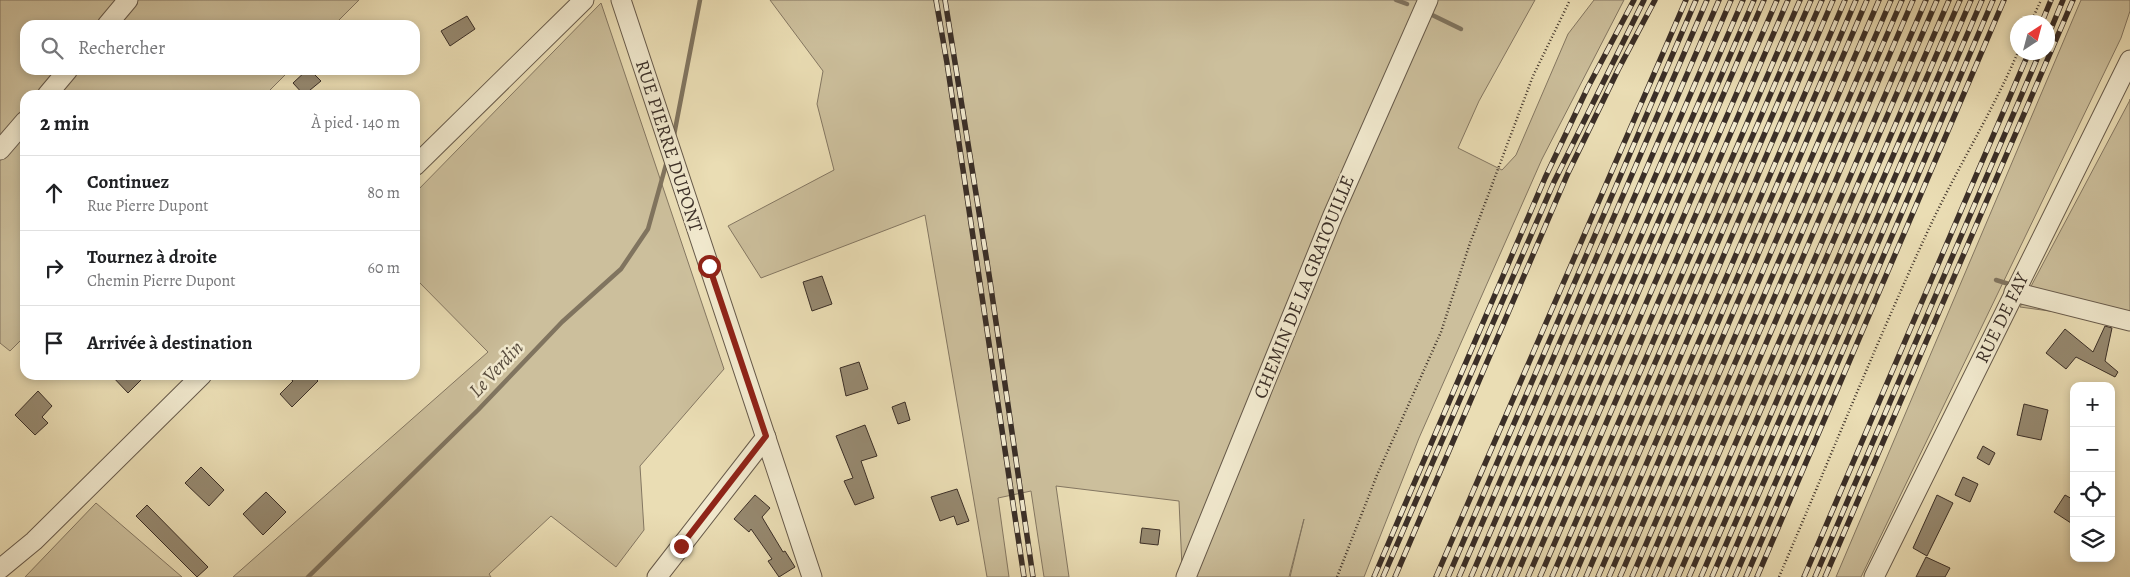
<!DOCTYPE html>
<html lang="fr">
<head>
<meta charset="utf-8">
<style>
	:root { --surface:#fff; --page:#f2f2f2; --text:#202124; --muted:#757577; --line:#e0e0e0 }
	body { margin:0; font-family:Alegreya,serif; background:var(--page); color:var(--text) }
	.controls { position:absolute; right:15px; bottom:15px; display:grid; overflow:hidden; border-radius:10px; box-shadow:0 2px 8px #0003 }
	.controls button { width:45px; height:45px; display:grid; place-items:center; padding:0; border:0; border-bottom:1px solid var(--line); background:var(--surface); color:var(--text); font:25px sans-serif }
	.compass { position:absolute; left:2010px; top:15px; width:45px; height:45px; border-radius:50%; background:var(--surface); box-shadow:0 2px 8px #0003; rotate:36deg }
	.stop { position:absolute; width:15px; height:15px; margin:-11px; border:4px solid #8f2418; border-radius:50%; background:#fff }
	.stop.end { background:#8f2418; border-color:#fff; box-shadow:0 1px 5px #0008 }
	.list { margin:0; padding:0; list-style:none }
	h2 { display:flex; justify-content:space-between; align-items:center; height:65px; margin:0; padding:0 20px; font-size:21px }
	h2 small { font-size:16px; font-weight:400; color:var(--muted) }
	.list li { display:grid; grid-template-columns:32px 1fr auto; gap:15px; align-items:center; box-sizing:border-box; height:75px; padding:0 20px; border-top:1px solid var(--line) }
	.list b { display:block; font-size:19px; white-space:nowrap }
	.list p { margin:0; font-size:16px; white-space:nowrap; color:var(--muted) }
	.list em { font-size:16px; font-style:normal; color:var(--muted) }
	.icon { flex:none; width:28px; height:28px; fill:none; stroke:currentColor; stroke-width:2; stroke-linecap:round; stroke-linejoin:round }
	.map { position:relative; flex:none; width:2130px; height:577px; overflow:hidden }
	.search { position:absolute; background:var(--surface); box-shadow:0 2px 8px #0003; left:20px; top:20px; width:400px; height:55px; display:flex; align-items:center; gap:12px; box-sizing:border-box; padding:0 18px; border-radius:15px; color:var(--muted); font-size:19px }
	.panel { position:absolute; background:var(--surface); box-shadow:0 2px 8px #0003; left:20px; top:90px; width:400px; height:290px; border-radius:15px }
	.map>svg:first-child { display:block }
	.green { fill:#ccbf9c; stroke:#847762 }
	.lines { fill:none; stroke-linecap:round; stroke-linejoin:round }
	.stream { stroke:#80745f; stroke-width:4.5 }
	.building { fill:#968970; stroke:#3b2f27 }
	.minor-casing { stroke:#675a4a; stroke-width:21 }
	.path { stroke:#3b2f27; stroke-width:2.5; stroke-dasharray:1 2.5; stroke-linecap:butt }
	.minor { stroke:#f1e9ce; stroke-width:19 }
	.rail-casing { stroke:#3b2f27; stroke-width:5.5 }
	.rail { stroke:#f1e9ce; stroke-width:4; stroke-dasharray:11; stroke-linecap:butt }
	.route { stroke:#8f2418; stroke-width:6 }
	.labels { text-anchor:middle; dominant-baseline:central; stroke-width:5; stroke-linejoin:round; paint-order:stroke }
	.street-label { font-size:19px; fill:#3b2f27; stroke:#f1e9ce }
	.water-label { font-size:20px; font-style:italic; fill:#584c3e; stroke:#f1e9ce }
</style>
</head>
<body>
<div class="map">
<svg width="2130" height="577" viewBox="0 0 2130 577">
	<rect width="100%" height="100%" fill="#eaddb4"/>
	<filter id="stains"><feTurbulence type="fractalNoise" baseFrequency=".004" numOctaves="4"/><feColorMatrix values="0 0 0 0 .2 0 0 0 0 .09 0 0 0 0 .02 0 0 0 .5 -.17"/></filter>
	<radialGradient id="worn" r=".72"><stop offset=".6" stop-color="#630" stop-opacity="0"/><stop offset="1" stop-color="#630" stop-opacity=".3"/></radialGradient>
	<g class="green">
		<polygon points="0,0 359,0 334,25 25,25 25,70 290,70 265,95 25,95 25,336 10,351 0,343"/>
		<polygon points="770,0 1535,0 1479,101 1458,148 1502,170 1516,155 1568,34 1594,0 1624,0 1542,159 1419,438 1364,577 1290,577 1304,519 1289,577 1178,577 1182,567 1179,501 1056,486 1069,577 1044,577 1031,491 998,498 1009,577 987,577 925,215 761,278 728,226 834,170 817,104 823,71"/>
		<polygon points="2081,0 2130,0 2130,11 2121,38 1861,577 1836,577"/>
		<polygon points="601,3 724,369 640,466 644,530 616,567 551,516 489,574 491,577 233,577 488,352 415,278 415,193"/>
		<polygon points="2130,99 2130,322 2020,307 2130,100"/>
		<polygon points="96,503 182,577 25,577"/>
	</g>
	<g class="lines">
		<g class="stream">
			<polyline points="1396,0 1407,4"/>
			<polyline points="1426,12 1461,29"/>
			<polyline points="674,135 700,0"/>
			<polyline points="1996,280 2012,285"/>
			<polyline points="308,577 478,410 562,322 621,269 648,229 667,161"/>
		</g>
	</g>
	<g class="building">
		<polygon points="467,16 475,29 450,46 441,31"/>
		<polygon points="307,70 310,70 321,81 304,95 293,83"/>
		<polygon points="822,276 832,304 812,311 803,282"/>
		<polygon points="2105,326 2112,328 2105,361 2118,372 2115,377 2076,357 2066,369 2046,353 2065,329 2093,352"/>
		<polygon points="859,362 868,389 846,396 840,368"/>
		<polygon points="111,375 146,375 128,393"/>
		<polygon points="286,375 312,375 318,381 292,407 280,394 293,381"/>
		<polygon points="38,391 52,406 42,417 48,423 35,435 15,415"/>
		<polygon points="905,402 910,420 898,424 892,407"/>
		<polygon points="2024,404 2048,410 2041,440 2017,435"/>
		<polygon points="865,425 877,456 861,461 874,498 855,505 844,481 853,478 836,436"/>
		<polygon points="1983,446 1995,453 1989,465 1977,458"/>
		<polygon points="201,467 224,490 209,506 185,483"/>
		<polygon points="1963,477 1978,484 1970,502 1955,495"/>
		<polygon points="957,489 969,521 957,525 954,516 940,521 931,497"/>
		<polygon points="266,492 286,512 263,535 243,514"/>
		<polygon points="755,495 770,508 762,517 783,552 785,551 795,567 779,577 768,561 772,559 751,529 749,532 734,519"/>
		<polygon points="1937,495 1953,503 1927,556 1913,548"/>
		<polygon points="2065,495 2074,500 2074,525 2054,512"/>
		<polygon points="147,505 208,567 197,577 136,516"/>
		<polygon points="1142,528 1160,530 1158,545 1140,543"/>
		<polygon points="1926,557 1950,568 1945,577 1916,577"/>
	</g>
	<g class="lines">
		<g class="minor-casing">
			<g id="minor">
				<polyline points="621,0 812,577"/>
				<polyline points="107,25 128,0"/>
				<polyline points="47,95 68,70"/>
				<polyline points="0,150 25,121"/>
				<polyline points="415,166 584,0"/>
				<polyline points="2014,292 2130,321"/>
				<polyline points="0,569 34,541 202,375"/>
				<polyline points="657,577 766,437"/>
				<polyline points="1186,577 1333,215 1428,0"/>
				<polyline points="1874,577 2130,60"/>
			</g>
		</g>
		<g class="path">
			<polyline points="2031,22 2041,0"/>
			<polyline points="1337,577 1377,475 1441,332 1469,246 1533,76 1570,0"/>
			<path d="M1779,577C1828,463 1874,348 1926,235C1954,173 1991,115 2018,52"/>
		</g>
		<use href="#minor" class="minor"/>
		<g class="rail-casing">
			<g id="rail">
				<polyline points="936,0 947,63 1024,577"/>
				<polyline points="945,0 990,281 1033,577"/>
				<polyline points="2042,22 2051,0"/>
				<polyline points="2048,36 2063,0"/>
				<polyline points="1374,577 1545,178 1588,87 1634,0"/>
				<polyline points="1383,577 1554,182 1644,0"/>
				<polyline points="1395,577 1568,173 1618,70 1655,0"/>
				<polyline points="1436,577 1686,0"/>
				<polyline points="1448,577 1696,0"/>
				<polyline points="1459,577 1707,0"/>
				<polyline points="1471,577 1719,0"/>
				<polyline points="1483,577 1731,0"/>
				<polyline points="1494,577 1743,0"/>
				<polyline points="1505,577 1754,0"/>
				<polyline points="1516,577 1764,0"/>
				<polyline points="1528,577 1777,0"/>
				<polyline points="1540,577 1788,0"/>
				<polyline points="1552,577 1800,0"/>
				<polyline points="1563,577 1811,0"/>
				<polyline points="1574,577 1822,0"/>
				<polyline points="1586,577 1833,0"/>
				<polyline points="1598,577 1845,0"/>
				<polyline points="1609,577 1856,0"/>
				<polyline points="1620,577 1867,0"/>
				<polyline points="1632,577 1879,0"/>
				<polyline points="1643,577 1891,0"/>
				<polyline points="1654,577 1902,0"/>
				<polyline points="1666,577 1913,0"/>
				<polyline points="1678,577 1926,0"/>
				<polyline points="1689,577 1937,0"/>
				<polyline points="1701,577 1949,0"/>
				<polyline points="1712,577 1960,0"/>
				<polyline points="1723,577 1971,0"/>
				<polyline points="1735,577 1982,0"/>
				<polyline points="1746,577 1993,0"/>
				<polyline points="1757,577 2004,0"/>
				<polyline points="1804,577 2029,52"/>
				<polyline points="1815,577 2040,52"/>
				<polyline points="1825,577 2073,0"/>
			</g>
		</g>
		<use href="#rail" class="rail"/>
	</g>
	<g class="lines">
		<polyline class="route" points="681,546 766,436 709,266"/>
	</g>
	<g class="labels">
		<g class="street-label">
			<text transform="translate(669 146) rotate(72)">RUE PIERRE DUPONT</text>
			<text transform="translate(1304 287) rotate(-68)">CHEMIN DE LA GRATOUILLE</text>
			<text transform="translate(2002 318) rotate(-64)">RUE DE FAY</text>
		</g>
		<g class="water-label">
			<text transform="translate(496 369) rotate(-47)">Le Verdin</text>
		</g>
	</g>
	<rect width="100%" height="100%" filter="url(#stains)"/>
	<rect width="100%" height="100%" fill="url(#worn)"/>
</svg>
<div class="controls">
<button>+</button>
<button>−</button>
<button><svg class="icon" aria-label="locate" viewBox="0 0 24 24"><circle cx="12" cy="12" r="6"/><path d="M12 2v4M12 18v4M2 12h4M18 12h4"/></svg></button>
<button><svg class="icon" aria-label="layers" viewBox="0 0 24 24"><path d="M12 4l9 5-9 5-9-5zM3 14l9 5 9-5"/></svg></button>
</div>
<svg class="compass" viewBox="-18 -18 36 36"><path d="M0-13l5 13h-10z" fill="#e53935"/><path d="M0 13l5-13h-10z" fill="#757577"/></svg>
<div class="stop" style="left:709px;top:266px"></div>
<div class="stop end" style="left:681px;top:546px"></div>
<div class="search"><svg class="icon" aria-label="search" viewBox="0 0 24 24"><circle cx="10" cy="10" r="6"/><path d="M15 15l6 6"/></svg>Rechercher</div>
<section class="panel">
<h2>2 min<small>À pied · 140 m</small></h2>
<ul class="list">
<li><svg class="icon" aria-label="ahead" viewBox="0 0 24 24"><path d="M12 20V5M6 11l6-6 6 6"/></svg><div><b>Continuez</b><p>Rue Pierre Dupont</p></div><em>80 m</em></li>
<li><svg class="icon" aria-label="right" viewBox="0 0 24 24"><path d="M7 20v-9h11M14 6l5 5-5 5"/></svg><div><b>Tournez à droite</b><p>Chemin Pierre Dupont</p></div><em>60 m</em></li>
<li><svg class="icon" aria-label="arrive" viewBox="0 0 24 24"><path d="M6 21V4h12l-3 4 3 4H6"/></svg><div><b>Arrivée à destination</b></div></li>
</ul>
</section>
</div>
</body>
</html>
